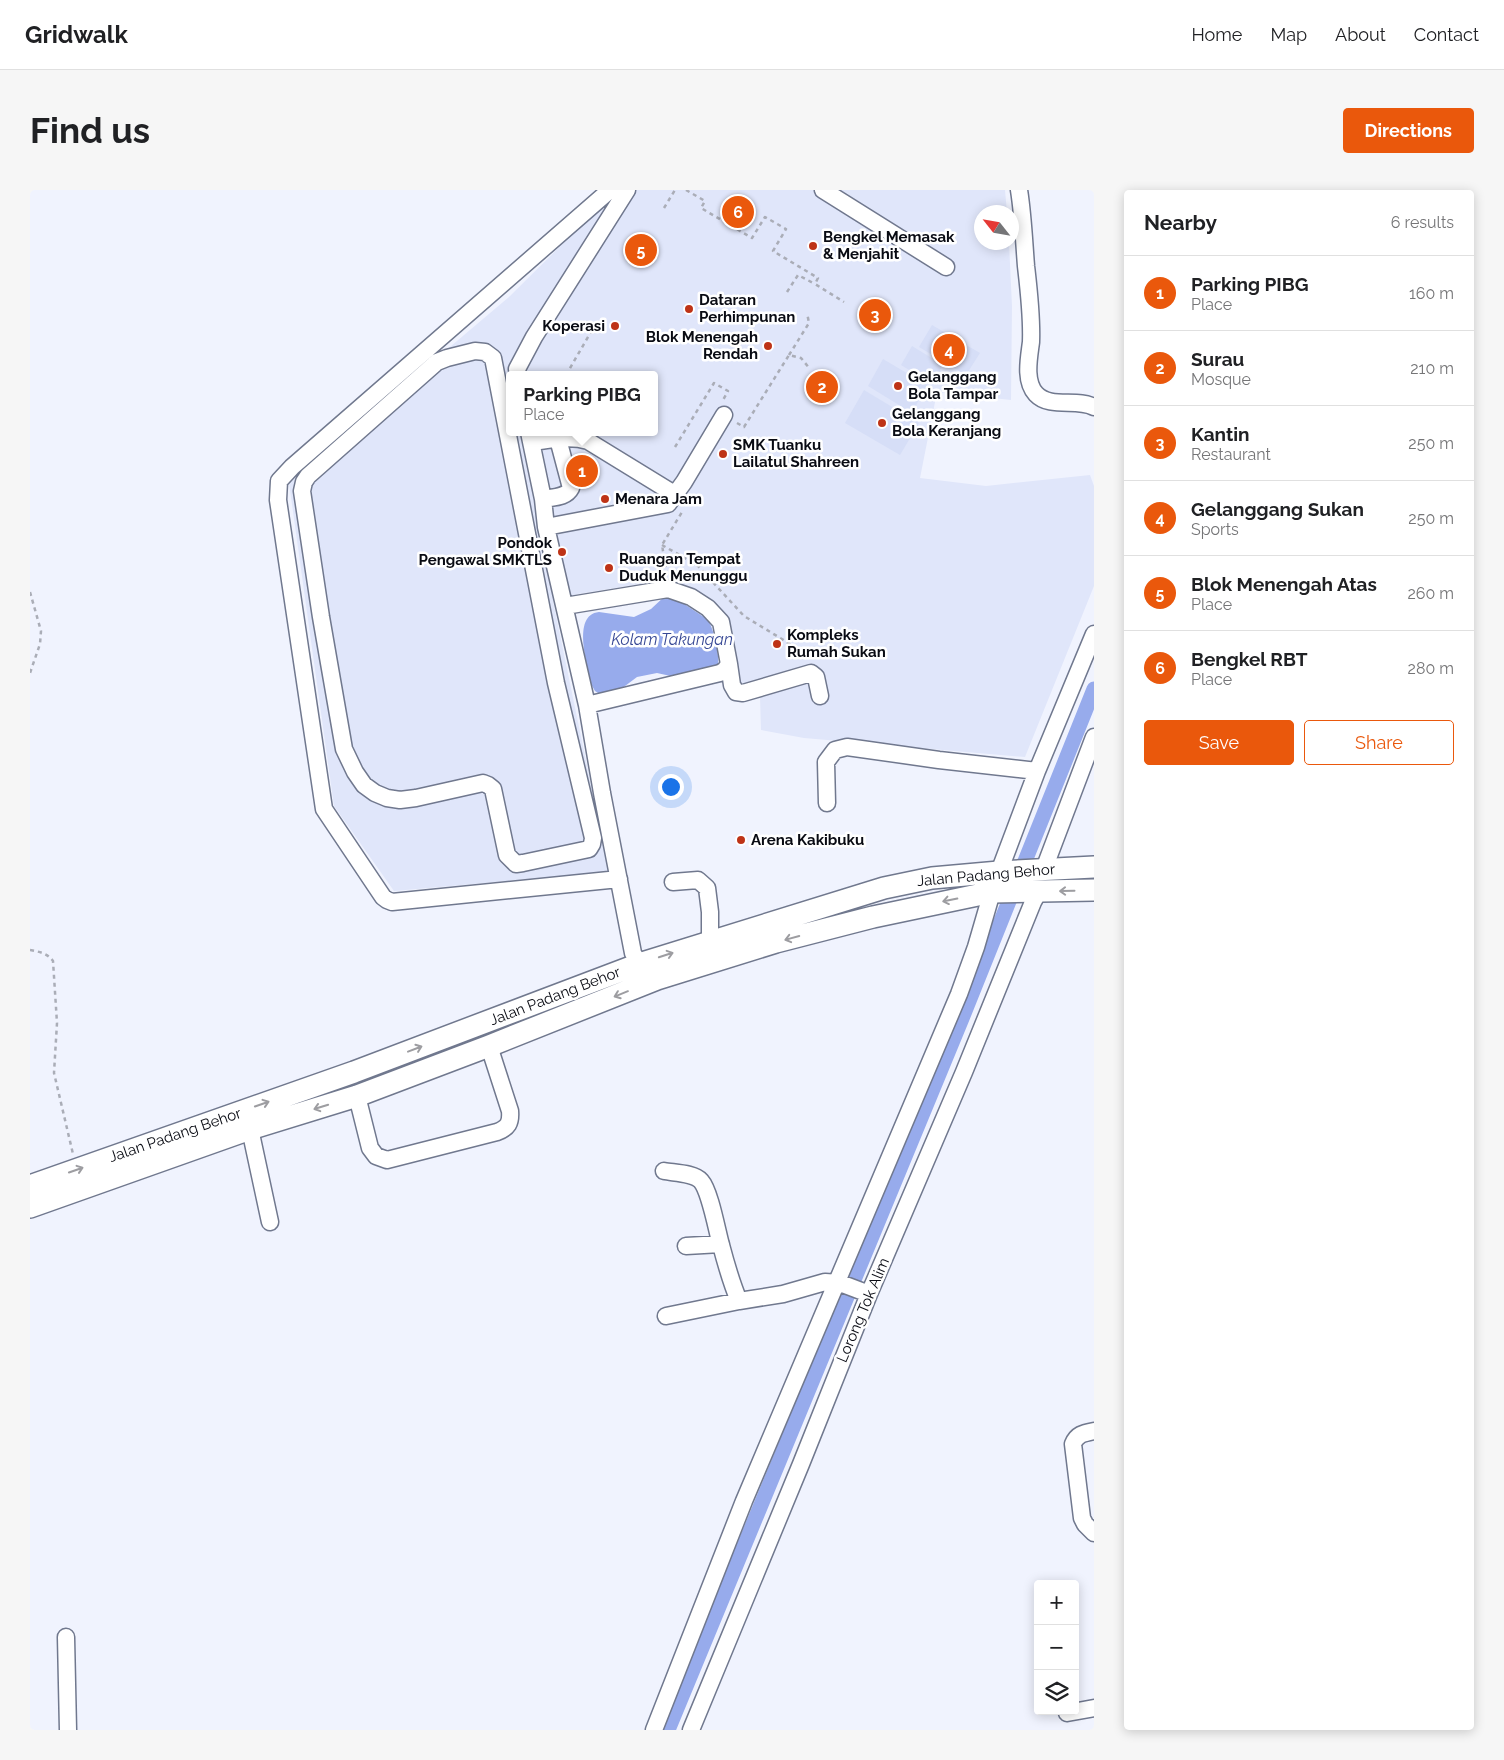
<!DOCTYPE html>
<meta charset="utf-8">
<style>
body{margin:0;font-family:Raleway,sans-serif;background:#f6f6f6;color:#202124}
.controls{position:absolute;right:15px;bottom:15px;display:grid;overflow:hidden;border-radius:5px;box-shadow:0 2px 12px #0003}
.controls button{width:45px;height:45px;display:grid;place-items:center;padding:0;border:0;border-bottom:1px solid #e0e0e0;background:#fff;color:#202124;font:25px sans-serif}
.compass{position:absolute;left:944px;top:15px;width:45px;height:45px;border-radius:50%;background:#fff;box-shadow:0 2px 12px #0003;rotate:301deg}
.you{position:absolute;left:640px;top:596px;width:18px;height:18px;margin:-12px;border:4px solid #fff;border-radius:50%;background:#1a73e8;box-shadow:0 0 0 8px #1a73e833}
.badge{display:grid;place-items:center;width:32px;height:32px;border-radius:50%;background:#ea580c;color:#fff;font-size:16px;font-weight:700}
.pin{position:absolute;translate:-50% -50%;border:2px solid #fff;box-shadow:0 1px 5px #0006}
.popup{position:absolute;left:476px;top:181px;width:152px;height:65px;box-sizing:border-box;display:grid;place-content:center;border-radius:5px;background:#fff;filter:drop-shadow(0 1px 4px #0005);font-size:16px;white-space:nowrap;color:#757577}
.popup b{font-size:19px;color:#202124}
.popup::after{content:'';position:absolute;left:50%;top:100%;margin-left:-10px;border:10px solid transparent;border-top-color:#fff}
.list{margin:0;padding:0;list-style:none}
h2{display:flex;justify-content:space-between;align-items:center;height:65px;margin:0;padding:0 20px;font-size:21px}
h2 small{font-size:16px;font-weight:400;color:#757577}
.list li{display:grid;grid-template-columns:32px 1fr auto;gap:15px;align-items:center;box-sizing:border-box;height:75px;padding:0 20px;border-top:1px solid #e0e0e0}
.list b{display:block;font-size:19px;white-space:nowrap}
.list p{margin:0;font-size:16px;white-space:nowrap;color:#757577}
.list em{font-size:16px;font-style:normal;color:#757577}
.actions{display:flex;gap:10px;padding:15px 20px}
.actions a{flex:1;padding:11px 0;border:1px solid #ea580c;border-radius:5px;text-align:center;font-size:18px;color:#ea580c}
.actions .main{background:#ea580c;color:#fff}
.icon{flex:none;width:28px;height:28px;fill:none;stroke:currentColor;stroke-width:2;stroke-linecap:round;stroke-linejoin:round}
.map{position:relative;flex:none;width:1064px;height:1540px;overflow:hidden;border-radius:5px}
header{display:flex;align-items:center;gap:30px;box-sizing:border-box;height:70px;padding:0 25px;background:#fff;border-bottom:1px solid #e0e0e0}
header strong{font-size:24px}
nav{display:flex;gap:28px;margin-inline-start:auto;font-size:18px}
.intro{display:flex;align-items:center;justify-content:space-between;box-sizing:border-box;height:120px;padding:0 30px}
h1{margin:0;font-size:35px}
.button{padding:12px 22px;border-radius:5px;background:#ea580c;color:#fff;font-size:18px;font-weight:700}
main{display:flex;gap:30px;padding:0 30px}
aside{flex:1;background:#fff;border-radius:5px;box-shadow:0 2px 12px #0003}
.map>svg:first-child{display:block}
.built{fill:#e0e6fa;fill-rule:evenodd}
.green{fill:#d6def7}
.water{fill:#97abec}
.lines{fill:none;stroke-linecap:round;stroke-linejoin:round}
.canal{stroke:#97abec;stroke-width:15}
.minor-casing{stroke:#70788e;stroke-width:19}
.major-casing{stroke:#70788e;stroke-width:24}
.path{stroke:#aaadb7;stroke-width:2.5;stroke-dasharray:4 4;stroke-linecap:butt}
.minor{stroke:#fff;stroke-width:16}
.major{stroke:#fff;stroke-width:21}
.oneway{stroke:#9d9da1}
.poi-dot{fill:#be3316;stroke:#fff;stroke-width:2}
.labels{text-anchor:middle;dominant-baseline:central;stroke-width:5;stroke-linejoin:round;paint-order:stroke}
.poi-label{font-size:15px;font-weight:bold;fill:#090b13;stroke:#fff;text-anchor:start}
.street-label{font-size:15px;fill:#090b13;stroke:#fff}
.water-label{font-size:16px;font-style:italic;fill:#374895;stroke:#fff}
</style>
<header>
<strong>Gridwalk</strong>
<nav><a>Home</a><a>Map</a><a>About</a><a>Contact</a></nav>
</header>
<div class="intro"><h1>Find us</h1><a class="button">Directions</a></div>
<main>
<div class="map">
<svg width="1064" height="1540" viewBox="0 0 1064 1540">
<rect width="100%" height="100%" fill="#f0f3fe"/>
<path class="built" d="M587,0h388l2,22h-25v30l27,1 3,63 -1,94 -74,-8 -17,86 66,8 104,-11 4,11v100l-69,171 -221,-19 -43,-8 -1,-33 -4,-12 -17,1 -15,-70 -4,-9 -11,-7 -17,-10 -28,-10 -86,14 -25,7 56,271 -215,19 -60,-85 -45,-323 220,-186zM480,185h144v57h-144z"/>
<path class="green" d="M902,135l48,28 -14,22 -47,-28z
M882,156l31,19 -11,19 -31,-19z
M853,169l44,26 -15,28 -44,-27z
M834,200l55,33 -19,32 -55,-32z"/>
<path class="water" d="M635,406l10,2 32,21c7,8 13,38 11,49l-43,9 -18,-4 -20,4 -16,12 -18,7 -8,-5 -4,-7c-3,-18 -20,-69 8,-72l35,5 17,-8z"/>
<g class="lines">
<path class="canal" d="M638,1540l293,-709 133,-332"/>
<defs>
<path id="minor" d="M580,0l-318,277 -13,14 -1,19 46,309 59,88 4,3 5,2 227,-23
M793,0l123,77
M989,0c4,25 5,51 7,76 3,26 6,50 5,76 -2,16 -7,39 5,52 14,15 41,4 58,13
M445,161l10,1 8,6 63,325 37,155 -1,6 -3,5 -66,14 -7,1 -9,-9 -14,-66 -5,-4 -5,-2 -67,15 -16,2 -13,-2 -12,-5 -11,-8 -9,-13 -11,-23 -23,-132 -19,-126 2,-9 4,-6 129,-114 10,-4z
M488,185l-1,-6 17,-32 93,-147
M499,242l14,67 3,28 41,178 15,88 31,160 6,11
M502,252c18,-2 38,-7 56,-1l88,54
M513,309c10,-2 23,-1 28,-11l-13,-49
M516,337l122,-23 16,-22 40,-67
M535,416l103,-17 23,8 17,11 13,14 8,42 -4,6 -5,3 -133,32
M699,474l3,21 4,7 7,1 68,-20 5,4 4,19
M797,613l-1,-41 9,-12 12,-3 92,13 98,11
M1014,679l50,-132
M969,682l38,-101 57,-137
M643,692l25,-2 9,8 3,24v29
M327,906l13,52 6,8 11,4 110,-28c11,-4 14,-9 13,-21l-21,-65
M220,939l20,93
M634,981c11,2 30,2 37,10 9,10 16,50 20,64 5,19 10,37 18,56l44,-7 42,-12 15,1 29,11
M656,1056l35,-2
M636,1126l73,-15
M1064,1241c-10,2 -17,3 -21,13l9,74 3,6 9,9
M36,1447l2,93
M1037,1523l27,-5
M624,1540l90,-229 215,-507 17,-47 16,-55
M661,1540l110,-266 68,-170 95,-222 69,-170 6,-11"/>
<path id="major" d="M0,996l324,-114 285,-108 245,-76 48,-10 67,-6 95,-5
M0,1017l220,-78 107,-33 132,-50 168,-67 119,-37 97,-25 119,-25 102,-2"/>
</defs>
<use href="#minor" class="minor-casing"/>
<use href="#major" class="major-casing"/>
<path class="path" d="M656,0l19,11 -4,7 51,30 13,-21 21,12 -13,22 45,27 -3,6 29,18
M634,18l11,-18
M757,102l11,-17 17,9
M759,165l20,-32 -2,-10
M536,185l29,-50
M707,233l7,4 45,-72 12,3 9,11
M645,257l39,-64 14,8 -5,9
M632,355l35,20 47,51 69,42
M637,385l-5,-30 20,-33
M0,402l11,39 -1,13 -10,29
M0,760c10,2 17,3 23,11l4,62 -3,50 19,81"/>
<use href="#minor" class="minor"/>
<use href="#major" class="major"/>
</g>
<defs><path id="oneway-shaft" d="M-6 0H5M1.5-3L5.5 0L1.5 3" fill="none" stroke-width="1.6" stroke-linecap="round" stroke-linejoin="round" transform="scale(1.25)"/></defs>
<g class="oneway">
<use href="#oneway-shaft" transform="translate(1037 701) rotate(179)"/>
<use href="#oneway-shaft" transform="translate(920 710) rotate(169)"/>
<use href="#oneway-shaft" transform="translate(762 748) rotate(165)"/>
<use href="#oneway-shaft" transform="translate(636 765) rotate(-18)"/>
<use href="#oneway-shaft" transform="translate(591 804) rotate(158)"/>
<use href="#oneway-shaft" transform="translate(385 859) rotate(-21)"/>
<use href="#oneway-shaft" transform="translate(232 914) rotate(-19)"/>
<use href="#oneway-shaft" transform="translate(291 917) rotate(163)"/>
<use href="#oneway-shaft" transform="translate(46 980) rotate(-19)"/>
</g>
<g class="poi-dot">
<circle cx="783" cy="56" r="5"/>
<circle cx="659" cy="119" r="5"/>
<circle cx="585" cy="136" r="5"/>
<circle cx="738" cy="156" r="5"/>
<circle cx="868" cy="196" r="5"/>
<circle cx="852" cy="233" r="5"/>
<circle cx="693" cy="264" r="5"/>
<circle cx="575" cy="309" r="5"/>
<circle cx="532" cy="362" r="5"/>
<circle cx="579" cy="378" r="5"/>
<circle cx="747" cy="454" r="5"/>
<circle cx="711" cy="650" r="5"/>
</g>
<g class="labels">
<g class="poi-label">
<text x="793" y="47">Bengkel Memasak<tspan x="793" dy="17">&amp; Menjahit</tspan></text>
<text x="669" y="110">Dataran<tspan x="669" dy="17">Perhimpunan</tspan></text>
<text x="575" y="136" text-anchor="end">Koperasi</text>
<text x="728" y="147" text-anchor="end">Blok Menengah<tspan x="728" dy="17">Rendah</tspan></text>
<text x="878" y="187">Gelanggang<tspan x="878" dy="17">Bola Tampar</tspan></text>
<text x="862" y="224">Gelanggang<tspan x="862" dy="17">Bola Keranjang</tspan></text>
<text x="703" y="255">SMK Tuanku<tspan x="703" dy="17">Lailatul Shahreen</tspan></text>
<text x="585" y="309">Menara Jam</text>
<text x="522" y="353" text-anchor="end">Pondok<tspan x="522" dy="17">Pengawal SMKTLS</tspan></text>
<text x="589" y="369">Ruangan Tempat<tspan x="589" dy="17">Duduk Menunggu</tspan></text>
<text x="757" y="445">Kompleks<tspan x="757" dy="17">Rumah Sukan</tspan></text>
<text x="721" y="650">Arena Kakibuku</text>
</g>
<g class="street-label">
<text transform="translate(956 685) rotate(-5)">Jalan Padang Behor</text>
<text transform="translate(525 806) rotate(-21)">Jalan Padang Behor</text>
<text transform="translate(145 945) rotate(-19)">Jalan Padang Behor</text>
<text transform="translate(833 1120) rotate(-67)">Lorong Tok Alim</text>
</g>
<g class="water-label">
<text x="642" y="449">Kolam Takungan</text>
</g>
</g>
</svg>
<div class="controls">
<button>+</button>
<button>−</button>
<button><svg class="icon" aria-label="layers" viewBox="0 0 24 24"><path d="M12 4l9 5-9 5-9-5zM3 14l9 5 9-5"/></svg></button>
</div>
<svg class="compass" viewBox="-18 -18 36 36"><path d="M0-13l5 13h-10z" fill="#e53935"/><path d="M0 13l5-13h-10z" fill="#757577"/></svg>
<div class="you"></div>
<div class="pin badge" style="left:552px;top:281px">1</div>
<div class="popup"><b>Parking PIBG</b>Place</div>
<div class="pin badge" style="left:792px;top:197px">2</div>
<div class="pin badge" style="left:845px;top:125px">3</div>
<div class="pin badge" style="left:919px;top:160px">4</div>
<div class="pin badge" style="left:611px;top:60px">5</div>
<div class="pin badge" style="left:708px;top:22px">6</div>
</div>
<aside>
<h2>Nearby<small>6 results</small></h2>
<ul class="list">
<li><span class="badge">1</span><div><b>Parking PIBG</b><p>Place</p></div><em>160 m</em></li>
<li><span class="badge">2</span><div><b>Surau</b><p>Mosque</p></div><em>210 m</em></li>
<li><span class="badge">3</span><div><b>Kantin</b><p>Restaurant</p></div><em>250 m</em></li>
<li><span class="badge">4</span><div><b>Gelanggang Sukan</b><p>Sports</p></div><em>250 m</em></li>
<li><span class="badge">5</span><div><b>Blok Menengah Atas</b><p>Place</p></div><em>260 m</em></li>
<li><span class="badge">6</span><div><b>Bengkel RBT</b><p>Place</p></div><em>280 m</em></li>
</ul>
<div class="actions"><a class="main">Save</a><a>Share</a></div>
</aside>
</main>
